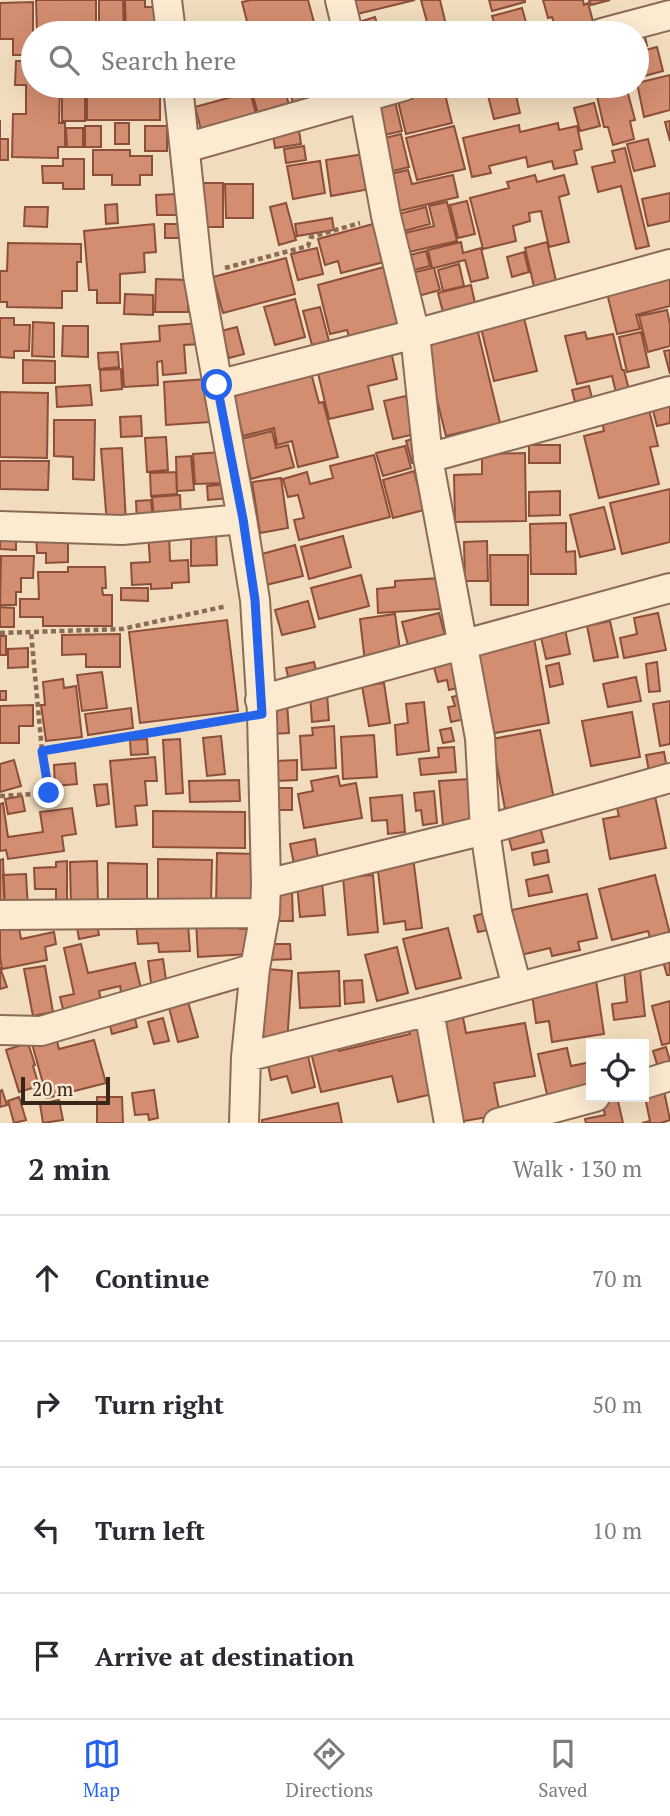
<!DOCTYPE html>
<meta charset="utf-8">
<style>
body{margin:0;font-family:"PT Serif",serif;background:#f7f7f7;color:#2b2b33}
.controls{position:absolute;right:21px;bottom:21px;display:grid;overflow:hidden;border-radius:0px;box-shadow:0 7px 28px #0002}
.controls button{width:63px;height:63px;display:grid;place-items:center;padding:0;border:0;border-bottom:2px solid #e1e1e2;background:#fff;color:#2b2b33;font:35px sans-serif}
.scale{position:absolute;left:21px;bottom:18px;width:89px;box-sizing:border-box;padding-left:7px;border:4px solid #39261b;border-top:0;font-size:19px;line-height:24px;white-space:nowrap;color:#39261b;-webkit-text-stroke:5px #f8e7ce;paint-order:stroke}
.stop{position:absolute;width:21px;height:21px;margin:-16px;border:5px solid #2563eb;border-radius:50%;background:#fff}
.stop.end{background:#2563eb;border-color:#fff;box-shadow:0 2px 7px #0008}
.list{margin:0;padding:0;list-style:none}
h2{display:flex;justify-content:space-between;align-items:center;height:91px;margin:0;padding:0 28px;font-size:30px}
h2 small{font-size:23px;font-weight:400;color:#7c7c81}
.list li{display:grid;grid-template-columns:46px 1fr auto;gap:21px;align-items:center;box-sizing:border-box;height:126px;padding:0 28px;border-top:2px solid #e1e1e2}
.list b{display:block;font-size:26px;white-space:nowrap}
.list em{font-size:23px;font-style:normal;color:#7c7c81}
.icon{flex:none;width:38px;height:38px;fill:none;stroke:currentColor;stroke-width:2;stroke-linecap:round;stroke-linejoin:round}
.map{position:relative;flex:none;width:670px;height:1123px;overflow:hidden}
.search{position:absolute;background:#fff;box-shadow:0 7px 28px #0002;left:21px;right:21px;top:21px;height:77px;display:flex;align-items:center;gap:18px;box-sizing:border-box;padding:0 24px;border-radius:38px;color:#7c7c81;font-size:26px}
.sheet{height:595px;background:#fff}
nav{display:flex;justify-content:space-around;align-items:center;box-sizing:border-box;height:98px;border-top:2px solid #e1e1e2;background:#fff;font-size:19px;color:#7c7c81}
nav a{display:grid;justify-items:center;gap:4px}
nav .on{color:#2563eb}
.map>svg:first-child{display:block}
.building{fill:#d38d70;stroke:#8c4f39;stroke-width:2}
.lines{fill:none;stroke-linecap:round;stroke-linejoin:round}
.street-casing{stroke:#8b6b55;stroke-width:32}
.path{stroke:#8b6b55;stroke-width:4.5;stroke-dasharray:5 3.5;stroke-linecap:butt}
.street{stroke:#fcead1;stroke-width:28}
.route{stroke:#2563eb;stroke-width:9}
</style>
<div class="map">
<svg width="670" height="1123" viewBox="0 0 670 1123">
<rect width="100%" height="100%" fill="#f1dcbd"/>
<path class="building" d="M36,0h60v33h-59z
M99,0h24l1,33h-25z
M125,0h20v7h10l1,26h-30z
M251,0h57l7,26 -29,7h-36l-8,-31z
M353,0h62l-58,14z
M421,0h19l8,33h-18z
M489,0h36v2l-33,9z
M543,0h40l1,5 4,-2 6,22 -31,8h-6l-5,-16 -4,1z
M589,0h21l-19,5z
M33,2v53h-20v-16h-13v-36z
M522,8l7,25h-32l-5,-17z
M375,17l5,16h-21l-3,-10z
M644,31l3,15 -10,2v-15z
M657,47l6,24 -26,7v-26z
M16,61h17v25h27l-1,37h6v24h-7v11l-46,-1 1,-43h13v-29h-11z
M670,75v35l-26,7 -7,-34z
M63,86h19v5l-19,1z
M87,86h73v34h-73z
M250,86h34l6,23 -31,8z
M288,86h28l3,13 -25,7z
M427,86h16l9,37 -46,11 -10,-41z
M495,86h19l6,27 -26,6 -8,-31z
M583,86h43l9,34 -5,1 4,18 -21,6 -5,-18h-4l-8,-35 -11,3z
M250,92l8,29 -55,16 -8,-30z
M62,94h23v27h-23z
M394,97l8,34 -22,5 -8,-34z
M594,103l6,23 -20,5 -6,-23z
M0,120v19h8v21h-8z
M670,121v20l-5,-19z
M115,123h14v21h-14z
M298,123l3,21 -26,4 -3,-20z
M558,123l1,7 18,-4 5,23 -8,2 3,13 -23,5 -2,-8 -24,6 -2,-10 -37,9 2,7 -19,4 -9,-39 56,-13 1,7z
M85,126h16v21h-16z
M145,126h22v25h-22z
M454,126l11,43 -48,11 -11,-42z
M66,128h17v19h-16z
M401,134l8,33 -20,5 -8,-33z
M648,139l7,27 -21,5 -7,-27z
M304,146l2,14 -20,3 -2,-14z
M625,148l24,98 -13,3 -15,-63 -23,6 -6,-25 23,-5 -3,-11z
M93,150h37v6h22v19h-12v10h-28v-10h-19z
M364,154l6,35 -39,7 -5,-36z
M63,159h21v30h-21v-6h-20l-1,-17h21z
M320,161l5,32 -32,6 -6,-33z
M408,170l4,14 41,-9 5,22 -59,14 -9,-37z
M535,175l2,7 27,-7 5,19 -10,3 10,45 -20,5 -8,-36 -12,2 1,8 -17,5 3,15 -33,8 -13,-51 39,-10 -2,-6z
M201,183h22v44h-22z
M225,184h28v34h-27z
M670,193v28l-22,5 -6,-27z
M176,194l1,21h-20l-1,-20z
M467,201l8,33 -17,4 -8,-33z
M447,202l10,39 -48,11 -4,-19 29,-7 -5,-20z
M286,203l10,37 -17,5 -9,-38z
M117,204l1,19 -12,1 -1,-19z
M25,207h23l-1,20 -23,-1z
M426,207l4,17 -26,7 -5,-17z
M332,218l2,12 -37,6 -2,-12z
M154,224l2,28 -12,1 1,19 -25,2v29h-23v-13h-8l-5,-59z
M165,224h17v14h-17z
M373,224l11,38 -43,11 -3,-12 -13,4 -7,-26z
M461,242l2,11 18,-5 7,30 -17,4 -6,-22 -31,8 6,22 -22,6 -6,-23 20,-5 -4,-18z
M547,242l10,43 -22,6 -10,-43z
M8,243l73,1v18h-4v29h-15v17l-55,-1v-5h-7v-31h7z
M317,248l6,26 -25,6 -7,-26z
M426,251l4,15 -16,4 -4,-15z
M524,252l5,20 -17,5 -5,-20z
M286,258l9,36 -72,19 -10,-36z
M459,264l5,22 -21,5 -5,-21z
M384,267l16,61 -50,12 -3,-10 -17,4 -12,-49z
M670,269v37l-34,9 4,14 -23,5 -12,-49z
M156,279l33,1 -1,32h-33z
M471,285l6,27 -32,8 -7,-27z
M125,294l28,1v20l-29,-1z
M295,299l10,38 -30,8 -11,-38z
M320,307l9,34 -17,4 -9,-34z
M522,310l15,61 -43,10 -15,-61z
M667,310l3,14v22l-22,6 -9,-36z
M0,318h14v7h16l-1,26h-15v7l-14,-1z
M33,322l21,1v34l-22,-1z
M199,323l1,21 -16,1 2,28 -23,2 -1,-14 -5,1 1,23 -34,2 -3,-43 39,-3 -1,-15z
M476,324l24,99 -54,13 -25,-100z
M63,326h25v31l-26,-1z
M237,327l7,27 -15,4 -8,-27z
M585,332l2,7 26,-5 9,36h2l6,24 -13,3 -5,-21 -35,8 -12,-48z
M641,332l8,35 -22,5 -8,-35z
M670,350v24l-6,-23z
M391,351l6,28 -29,7 5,23 -44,10 -12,-50z
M118,352l1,15 -20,2 -1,-16z
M23,360l32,1v22h-32z
M121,369l1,20 -21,2 -1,-21z
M310,369l9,34 4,-1 15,55 -40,10 -6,-26 -15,4 -3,-17 -31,8 -12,-47z
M207,379l3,43 -44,3 -2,-43z
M90,385l2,20 -35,2 -1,-20z
M589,386l5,20 -17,4 -5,-20z
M0,392l48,1 -1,65 -47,-1z
M406,396l9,38 -22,5 -9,-38z
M651,403l19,2v18l-13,3z
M648,406l10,40 -8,1 9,37 -60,14 -15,-62 20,-5 -3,-14z
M141,416l1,20 -21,1 -1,-20z
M54,420h41l-1,60 -21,-1v-22l-19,-1z
M272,431l4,17 12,-3 6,22 -43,12 -10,-40z
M166,437l2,33 -21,2 -2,-34z
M418,437l7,23 -13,3 -6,-22z
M529,445h31v18h-31z
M405,446l6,22 -28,8 -7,-23z
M122,448l4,75 -19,1 -6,-75z
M222,452l2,31 -29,1 -2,-30z
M525,453l1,68 -71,1 -1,-47 28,-1v-20z
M374,455l16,62 -91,23 -5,-20 10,-2 -6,-23 -10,2 -5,-18 24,-7 3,12 23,-6 -3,-12z
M191,456l3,34 -17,1 -1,-34z
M0,461h49l-1,29 -48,-1z
M414,471l10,39 -31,8 -10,-38z
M176,472l1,22 -26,2 -1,-23z
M281,478l7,50 -28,5 -8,-51z
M229,484l1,14 -22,2 -1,-14z
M670,489v53l-48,12 -12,-51z
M560,491v24l-31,1v-24z
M180,495l1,23 -27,2 -2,-23z
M151,500l2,22 -16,1 -1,-22z
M604,507l11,42 -35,8 -10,-42z
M566,523v29l9,-1 1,23h-45l-1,-50z
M0,531h16v19l-16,-1z
M36,531l32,1v30l-22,1v-10h-9z
M169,532l1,29 18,-1 1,22 -17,1v5l-21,1v-5l-19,1 -1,-22 19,-1 -2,-29z
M191,534h25l1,31 -26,1z
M343,536l8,31 -42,12 -8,-32z
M487,541l1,40h-23l-1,-39z
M295,545l8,31 -37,9 -8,-30z
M490,555h38v50h-37z
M1,556h33l-1,22h-12v14h-5v13h-16z
M68,567h37l1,21h-4l1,7h9v31h-69v-9h-23v-18h19l-1,-27h30z
M361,575l8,31 -50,13 -8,-31z
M439,578l1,31 -62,4 -1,-24 18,-2v-6z
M121,588h27v13l-27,-1z
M308,601l7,26 -33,8 -7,-25z
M0,607l14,1v19h-14z
M439,613l8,30 -37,10 -8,-31z
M658,613l8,37 -42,8 -4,-20 17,-4 -3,-16z
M395,614l6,43 -36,5 -5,-43z
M227,620l11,91 -98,12 -11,-91z
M610,621l8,36 -24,4 -7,-35z
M565,629l5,25 -24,5 -6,-26z
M120,634v33h-34v-13l-24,1v-20z
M0,636h6v19h-6z
M534,638l15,85 -59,11 -16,-85z
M28,648v19l-20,1v-19z
M456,659l6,28 -13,3 -2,-10 -9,2 -5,-18z
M314,662l4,17 -28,5 -4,-16z
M657,662l3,29 -11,1 -3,-28z
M559,663l4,21 -13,3 -4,-21z
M102,672l5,36 -25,3 -5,-36z
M636,677l5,24 -33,6 -5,-23z
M63,679l1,9 12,-2 6,51 -36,4 -5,-36h4l-2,-23z
M384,683l6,40 -21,3 -7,-40z
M0,691h6v9h-6z
M327,693l2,27 -17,2 -2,-28z
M464,694l5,24 -18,4 -3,-15 7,-1 -3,-9z
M287,701l2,32 -18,1 -2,-32z
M670,701v43l-10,2 -7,-42z
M424,702l5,49 -32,4 -2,-30 13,-2 -2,-19z
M33,705v21h-14v17h-19v-37z
M131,708l2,20 -45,7 -3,-21z
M632,712l8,45 -49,9 -9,-45z
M334,726l2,42 -34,2 -2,-34 13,-1 -1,-7z
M451,728l3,13 -11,2 -3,-13z
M540,730l14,69 -49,10 -13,-70z
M374,735l3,42 -34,2 -2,-42z
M221,736l4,38 -18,2 -4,-38z
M147,739l1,15 -17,1 -1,-15z
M180,739l3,54 -17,1 -3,-54z
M454,747l2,25 -35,3 -2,-16 20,-2 -1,-9z
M664,752l4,22 -18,3 -4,-22z
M155,757l2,24h-12l2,24 -12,1 2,19 -21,2 -6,-66z
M14,760l7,26 -21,6v-28z
M297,760v20l-20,1 -1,-20z
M75,763l2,21 -22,2 -1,-21z
M338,776l2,10 16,-3 6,35 -58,10 -6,-34 15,-3 -2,-10z
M469,779l3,44 -29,3 -4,-45z
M239,780l1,21 -50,1 -1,-21z
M107,784l2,20 -12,2 -3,-21z
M274,788h18v22h-18z
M434,791l3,32 -14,2 -2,-15 -5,1 -2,-18z
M402,795l3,37 -17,2 -1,-14 -15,1 -2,-23z
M22,796l3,15 -17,3 -3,-15z
M655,796l11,52 -56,11 -7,-40 16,-3 -3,-12z
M3,803l5,34 35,-5 -3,-20 32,-4 4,26 -14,2 2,15 -56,8 -2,-9 -6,1v-47z
M153,811l92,1v36l-92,-1z
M539,823l5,19 -32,8 -5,-19z
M315,839l3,20 -24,5 -4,-20z
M547,850l2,12 -15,3 -2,-12z
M217,853l38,1v52h-39z
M413,857l9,71 -16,2 -1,-9 -21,3 -7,-62z
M3,859l2,51 -5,1v-51z
M158,859l54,1 -1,41 -53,-1z
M67,861v47h-11v-19h-21l-1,-21 22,-1v-5z
M97,861l1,44 -27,1 -1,-44z
M108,863l39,1v38h-39z
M26,874l2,35 -23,1 -2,-35z
M373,875l5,57 -30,3 -5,-58z
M548,875l4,17 -23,4 -3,-16z
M655,875l15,59 -19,7 -3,-10 -36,9 -13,-51z
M322,882l3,33 -25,2 -3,-33z
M292,890l1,31h-19v-30z
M587,894l10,44 -19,4 2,8 -28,6 -2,-8 -29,7 -9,-45z
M488,912l5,17 -15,3 -4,-16z
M17,917l4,22 33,-7 2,12 -11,3 2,13 -45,9 -2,-11v-38z
M96,918l3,17 -20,4 -3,-17z
M239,919l1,10h8l2,25 -52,3 -2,-36z
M136,923l52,1 2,27 -31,1 -1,-9 -20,1z
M448,928l13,50 -45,11 -13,-50z
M81,944l7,29 47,-10 7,30 -20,4 -2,-11 -21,5 3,14 -38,8 -4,-16 14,-3 -10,-46z
M270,944h20l1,15 -21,1z
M397,947l11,46 -31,8 -12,-46z
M670,953v22h-3l-6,-20z
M163,959l4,28 -15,2 -4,-28z
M45,966l8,46 -20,4 -9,-47z
M0,967l7,20 -7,2z
M267,969l25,2 -5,71 -24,-2z
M640,969l5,47 -31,4 -2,-16 15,-2 -3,-31z
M339,971l1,35 -40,2 -2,-35z
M362,980l2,22 -19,2 -1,-23z
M596,980l8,54 -52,8 -3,-21 -13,2 -4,-29z
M187,998l11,39 -20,5 -10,-38z
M670,1001v42l-8,2 -10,-39z
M133,1010l4,17 -25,7 -4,-17z
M462,1012l4,21 59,-10 10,53 -41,7 6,32 -42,7 -19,-105z
M163,1018l6,23 -15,3 -6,-22z
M423,1020l18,72 -43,10 -6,-26 -71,16 -11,-43 26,-7 3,9 71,-17 -3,-11z
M55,1034l4,15 35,-9 12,43 -59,15 -16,-58z
M28,1043l7,22 -2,1 6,20 -20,6 -13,-42z
M666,1047l4,14v7l-11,3 -6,-20z
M567,1048l4,18 20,-4v28l-43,9 -10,-45z
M308,1056l7,31 -23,6 -5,-17 -16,4 -3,-15z
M663,1086l7,34 -9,3h-19l8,-2 -6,-28z
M2,1090l5,15 -7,2v-16z
M154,1090l4,28 -9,2 -1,-6 -13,1 -3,-22z
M19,1097l7,23 -12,3 -6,-22z
M97,1097h25l1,26h-26z
M617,1097l6,26h-37l-1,-4 20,-4 -3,-14z
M59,1100l4,20 -20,3 -3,-19z
M338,1103l4,20h-80v-3z"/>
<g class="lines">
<defs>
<path id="street" d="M167,0l4,33
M340,0l8,33
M602,33l68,-18
M178,86l20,189 44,244 13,81 7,114 4,170 -1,29 -10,55 -9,89 -2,66
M362,86l24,130 29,118 13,124 52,280 5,92 12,82 20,75
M185,148l219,-62
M217,385l198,-51 255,-70
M428,458l242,-67
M0,526l122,4 120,-11
M260,700l410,-112
M266,884l219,-54 185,-52
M0,915l265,-2
M429,1011l20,112
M0,1030l41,1 214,-63
M246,1057l183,-46 241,-64
M644,1084l26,-8
M498,1123l97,-26"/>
</defs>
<use href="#street" class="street-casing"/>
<path class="path" d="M225,268l83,-22 3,-9 49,-14
M0,633l122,-4 105,-23
M42,751l193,-32
M0,796l49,-3 -7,-42 -11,-119"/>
<use href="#street" class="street"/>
</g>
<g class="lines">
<path class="route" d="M49,793l-7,-42 220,-37 -7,-114 -12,-81 -26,-134"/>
</g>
</svg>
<div class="controls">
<button><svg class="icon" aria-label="locate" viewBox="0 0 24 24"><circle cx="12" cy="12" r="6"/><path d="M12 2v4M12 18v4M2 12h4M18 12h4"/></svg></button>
</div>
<div class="scale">20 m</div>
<div class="stop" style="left:217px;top:385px"></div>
<div class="stop end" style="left:49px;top:793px"></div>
<div class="search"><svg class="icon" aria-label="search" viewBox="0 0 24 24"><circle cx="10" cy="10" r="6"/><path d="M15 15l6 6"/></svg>Search here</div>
</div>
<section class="sheet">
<h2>2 min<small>Walk · 130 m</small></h2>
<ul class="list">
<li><svg class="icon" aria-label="ahead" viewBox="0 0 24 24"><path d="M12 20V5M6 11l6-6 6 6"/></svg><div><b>Continue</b></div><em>70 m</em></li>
<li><svg class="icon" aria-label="right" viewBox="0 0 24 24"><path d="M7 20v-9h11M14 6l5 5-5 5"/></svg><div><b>Turn right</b></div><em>50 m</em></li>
<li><svg class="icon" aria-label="left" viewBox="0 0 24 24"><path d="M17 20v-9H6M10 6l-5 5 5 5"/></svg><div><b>Turn left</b></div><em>10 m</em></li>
<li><svg class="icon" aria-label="arrive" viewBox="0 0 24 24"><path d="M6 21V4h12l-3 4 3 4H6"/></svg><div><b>Arrive at destination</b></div></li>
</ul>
</section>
<nav>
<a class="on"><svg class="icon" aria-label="map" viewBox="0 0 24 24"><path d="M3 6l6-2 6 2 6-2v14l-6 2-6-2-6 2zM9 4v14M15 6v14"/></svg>Map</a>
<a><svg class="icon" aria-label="directions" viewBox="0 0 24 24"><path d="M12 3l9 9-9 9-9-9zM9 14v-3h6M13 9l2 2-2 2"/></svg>Directions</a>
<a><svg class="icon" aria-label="saved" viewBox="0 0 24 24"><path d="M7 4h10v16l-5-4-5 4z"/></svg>Saved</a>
</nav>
